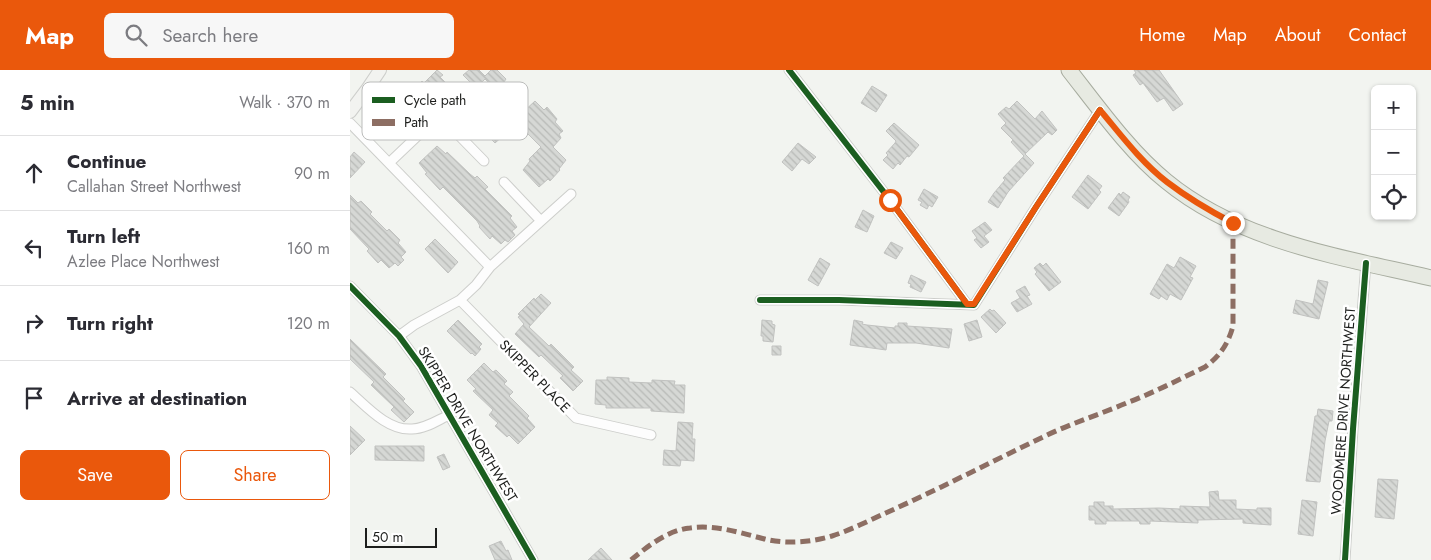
<!DOCTYPE html>
<meta charset="utf-8">
<style>
body{margin:0;font-family:Jost,sans-serif;background:#f7f7f7;color:#2b2b33}
.controls{position:absolute;right:15px;top:15px;display:grid;overflow:hidden;border-radius:8px;box-shadow:0 1px 4px #0004}
.controls button{width:45px;height:45px;display:grid;place-items:center;padding:0;border:0;border-bottom:1px solid #e1e1e2;background:#fff;color:#2b2b33;font:25px sans-serif}
.scale{position:absolute;left:15px;bottom:12px;width:72px;box-sizing:border-box;padding-left:5px;border:2px solid #1d1e1c;border-top:0;font-size:14px;line-height:18px;white-space:nowrap;color:#1d1e1c;-webkit-text-stroke:4px #fff;paint-order:stroke}
.stop{position:absolute;width:15px;height:15px;margin:-11px;border:4px solid #ea580c;border-radius:50%;background:#fff}
.stop.end{background:#ea580c;border-color:#fff;box-shadow:0 1px 5px #0008}
.list{margin:0;padding:0;list-style:none}
h2{display:flex;justify-content:space-between;align-items:center;height:65px;margin:0;padding:0 20px;font-size:21px}
h2 small{font-size:16px;font-weight:400;color:#7c7c81}
.list li{display:grid;grid-template-columns:32px 1fr auto;gap:15px;align-items:center;box-sizing:border-box;height:75px;padding:0 20px;border-top:1px solid #e1e1e2}
.list b{display:block;font-size:19px;white-space:nowrap}
.list p{margin:0;font-size:16px;white-space:nowrap;color:#7c7c81}
.list em{font-size:16px;font-style:normal;color:#7c7c81}
.actions{display:flex;gap:10px;padding:15px 20px}
.actions a{flex:1;padding:11px 0;border:1px solid #ea580c;border-radius:8px;text-align:center;font-size:18px;color:#ea580c}
.actions .main{background:#ea580c;color:#fff}
.icon{flex:none;width:28px;height:28px;fill:none;stroke:currentColor;stroke-width:2;stroke-linecap:round;stroke-linejoin:round}
.map{position:relative;flex:none;width:1081px;height:490px;overflow:hidden}
header{display:flex;align-items:center;gap:30px;box-sizing:border-box;height:70px;padding:0 25px;background:#ea580c;color:#fff}
header strong{font-size:24px}
nav{display:flex;gap:28px;margin-inline-start:auto;font-size:18px}
.search{width:350px;height:45px;background:#f7f7f7;display:flex;align-items:center;gap:12px;box-sizing:border-box;padding:0 18px;border-radius:8px;color:#7c7c81;font-size:19px}
main{display:flex}
aside{flex:1;background:#fff}
.map>svg:first-child{display:block}
.building{fill:url(#building-back-hatch);stroke:#c1c2c0}
.lines{fill:none;stroke-linecap:round;stroke-linejoin:round}
.street-casing{stroke:#cdcecb;stroke-width:11}
.secondary-casing{stroke:#cdcecb;stroke-width:14}
.primary-casing{stroke:#a7ac9f;stroke-width:17}
.street{stroke:#fdfdfd;stroke-width:9}
.secondary{stroke:#f2f3f0;stroke-width:12}
.primary{stroke:#e7eae2;stroke-width:15}
.quiet{stroke:#8d6e63;stroke-width:5;stroke-dasharray:10 5;stroke-linecap:butt}
.cycleway-casing{stroke:#fff;stroke-width:9}
.cycleway{stroke:#1b5e20;stroke-width:6}
.route{stroke:#ea580c;stroke-width:6}
.labels{text-anchor:middle;dominant-baseline:central;stroke-width:5;stroke-linejoin:round;paint-order:stroke}
.street-label{font-size:14px;fill:#1d1e1c;stroke:#fff}
.key{fill:#fff;stroke:#bbbcbb;stroke-width:1}
.key-label{font-size:14px;fill:#1d1e1c}
</style>
<header>
<strong>Map</strong>
<div class="search"><svg class="icon" aria-label="search" viewBox="0 0 24 24"><circle cx="10" cy="10" r="6"/><path d="M15 15l6 6"/></svg>Search here</div>
<nav><a>Home</a><a>Map</a><a>About</a><a>Contact</a></nav>
</header>
<main>
<aside>
<h2>5 min<small>Walk · 370 m</small></h2>
<ul class="list">
<li><svg class="icon" aria-label="ahead" viewBox="0 0 24 24"><path d="M12 20V5M6 11l6-6 6 6"/></svg><div><b>Continue</b><p>Callahan Street Northwest</p></div><em>90 m</em></li>
<li><svg class="icon" aria-label="left" viewBox="0 0 24 24"><path d="M17 20v-9H6M10 6l-5 5 5 5"/></svg><div><b>Turn left</b><p>Azlee Place Northwest</p></div><em>160 m</em></li>
<li><svg class="icon" aria-label="right" viewBox="0 0 24 24"><path d="M7 20v-9h11M14 6l5 5-5 5"/></svg><div><b>Turn right</b></div><em>120 m</em></li>
<li><svg class="icon" aria-label="arrive" viewBox="0 0 24 24"><path d="M6 21V4h12l-3 4 3 4H6"/></svg><div><b>Arrive at destination</b></div></li>
</ul>
<div class="actions"><a class="main">Save</a><a>Share</a></div>
</aside>
<div class="map">
<svg width="1081" height="490" viewBox="0 0 1081 490">
<defs>
<pattern id="building-back-hatch" width="6" height="6" patternUnits="userSpaceOnUse" patternTransform="scale(1.25)"><rect width="6" height="6" fill="#d6d8d5"/><path d="M-1 5l2 2M0 0l6 6M5-1l2 2" fill="none" stroke="#b7b9b6"/></pattern>
</defs>
<rect width="100%" height="100%" fill="#f2f4f0"/>
<path class="building" d="M87,0l6,5 -3,2 6,6 -12,12 -3,-3 -33,33 2,3 -12,12 -10,-10 11,-12 -2,-2 35,-35 2,2z
M119,0h10l6,6 6,-6h6l9,9 -2,3 2,2 -8,8 -13,-13 -9,9 -13,-13z
M784,0h25l24,34 -10,7 -9,-13 -7,4 -14,-19 -3,2 -7,-10 3,-2z
M522,16l15,9 -11,17 -15,-9z
M152,25l20,18 13,-12 9,9 3,-3 10,12 -2,3 8,9 -4,3 2,4 -8,9 13,13 -7,9 1,1 -10,11 -2,-2 -9,8 -16,-17 7,-9 -1,-2 12,-12 -22,-22 -13,11 -2,-1 -9,8 -17,-17 8,-10 -2,-1z
M667,31l18,18 7,-8 15,19 -5,5 -4,-3 -23,22 9,9 -26,29 -10,16 -10,-6 6,-9 11,-13 -2,-2 21,-22 -13,-14 2,-2 -12,-12 5,-5 -8,-9 8,-7 3,2z
M544,53l25,22 -10,12 -2,-1 -7,9 -2,-2 -5,6 -10,-9 5,-5 -2,-2 9,-10 1,-2 -10,-10z
M448,73l18,14 -7,7 -7,-5 -10,12 -10,-9z
M87,76l9,8 1,-2 23,22 5,4 2,-2 11,11 -3,2 27,27 -2,2 7,9 -5,4 3,4 -7,7 -3,-2 -4,4 -9,-8 -2,3 -11,-12 1,-1 -3,-5 -34,-34 -3,3 -15,-16 2,-1 -8,-10z
M4,82l11,10 -15,16v-21z
M738,105l14,11 -3,4 2,2 -13,17 -16,-12z
M574,119l14,8 -6,10 -3,-2 -2,4 -7,-4 2,-3 -4,-2z
M773,122l7,5 -2,3 1,2 -10,14 -11,-8 11,-15 2,2z
M0,125l8,8 3,-2 11,11 -2,2 17,17 2,-2 11,11 -2,3 8,9 -5,5 3,3 -6,6 -3,-3 -6,5 -8,-8 -3,3 -11,-12 2,-2 -19,-20z
M513,140l11,6 -7,16 -12,-5z
M635,152l7,8 -8,6 5,6 -8,6 -7,-8 3,-2 -5,-7z
M85,169l23,23 -10,11 -23,-24z
M541,172l12,6 -7,11 -12,-6z
M830,187l16,9 -6,11 3,1 -12,22 -11,-6 -3,6 -6,-4 -2,3 -9,-5 17,-30 7,4z
M470,188l10,6 -12,22 -10,-6z
M690,193l3,3 3,-3 15,19 -12,9 -14,-17 2,-2 -3,-4z
M561,205l15,7 -5,10 -11,-5 1,-3 -3,-1z
M968,210l10,2 -9,37 -26,-6 3,-13 17,4z
M675,216l5,9 -3,1 5,8 -15,8 -6,-9 9,-5 -4,-7z
M191,224l10,9 -22,24 20,19 2,-2 23,23 -3,3 12,11 -10,10 -13,-13 3,-2 -22,-21 -2,2 -24,-23 9,-10 -6,-7 2,-1 -2,-2 16,-16 1,2z
M640,239l2,2 2,-1 12,13 -10,10 -15,-16z
M108,250l24,24 -3,3 2,2 -6,7 -3,-3 -1,1 -24,-23z
M412,250l10,1v3l3,1 -2,17 -10,-1v-5h-2z
M504,250l9,2 -1,2 5,1 28,3v-2h3v-3h9v3l45,3 -3,19 -33,-5h-29l-1,7 -36,-5z
M627,250l5,17 -13,4 -5,-17z
M0,269l36,35 -3,3 22,22 -2,2 11,11 -10,10 -13,-12 3,-3 -23,-22 3,-3 -24,-23z
M422,276h9v9h-9z
M134,293l9,9 3,-2 11,11 -3,3 9,8 -4,4 20,20 -2,2 8,9 -17,17 -9,-9 -2,2 -12,-11 3,-3 -9,-8 4,-5 -20,-19 3,-2 -9,-9z
M257,307l22,1v4l23,1v-3l23,1 -1,4h11l-1,28 -33,-2v-3h-45v-3l-11,-1 1,-24h11z
M968,339l15,2 -1,10h-3l-4,20 -5,41 -14,-1 9,-65h2z
M328,352l15,1 -1,16h3l-1,22 -13,-1 -1,6 -17,-1 1,-15 12,1z
M0,356l15,14 -15,15z
M25,376h49v15l-49,-1z
M94,384l6,13 -7,3 -6,-13z
M1028,409l20,1 -4,39 -19,-2z
M868,421l1,9h17v9l21,1v-2h14v17l-28,-2v-4l-45,1v3l-48,-2v3h-10l-1,-3h-33v3h-11v-4h-6v-14h5v-4h10v4h9v3l46,-1 21,1v-3l30,1 -1,-15z
M952,430l15,2 -4,34 -15,-2z
M151,471l5,10 2,-1 4,10h-17l-6,-14z
M251,478l11,12h-24z"/>
<g class="lines">
<defs>
<path id="street" d="M439,0l101,130 77,104
M89,45l45,46
M0,53l140,144
M39,93l79,-75
M154,112l37,39
M0,216l49,50 22,30 112,194
M110,230l116,118 75,17
M410,230h79l135,5 62,-98 64,-97
M49,266l15,-11 46,-25 16,-15 14,-18 81,-73
M0,322c17,15 38,39 62,37 13,0 26,-9 37,-14
M995,490l8,-131 13,-166"/>
<path id="secondary" d="M0,42l18,-24 12,-18"/>
<path id="primary" d="M719,0c29,37 61,82 97,111 74,61 175,76 265,97"/>
</defs>
<use href="#street" class="street-casing"/>
<use href="#secondary" class="secondary-casing"/>
<use href="#primary" class="primary-casing"/>
<use href="#street" class="street"/>
<use href="#secondary" class="secondary"/>
<use href="#primary" class="primary"/>
<path class="quiet" d="M281,490c17,-14 37,-30 59,-32 27,-4 53,6 79,12 20,4 43,2 63,-4 19,-6 38,-16 56,-24 53,-24 105,-51 157,-76 27,-13 56,-22 84,-34 26,-10 51,-23 76,-35 15,-11 23,-23 28,-41v-103"/>
<defs>
<path id="cycleway" d="M439,0l101,130 77,104
M0,216l49,50 22,30 112,194
M410,230h79l135,5 62,-98 64,-97
M995,490l8,-131 13,-166"/>
</defs>
<use href="#cycleway" class="cycleway-casing"/>
<use href="#cycleway" class="cycleway"/>
</g>
<g class="lines">
<path class="route" d="M540,130l77,104h7l62,-97 64,-97c21,25 41,52 67,72 21,16 43,29 66,41"/>
</g>
<g class="labels">
<g class="street-label">
<text transform="translate(185 306) rotate(46)">SKIPPER PLACE</text>
<text transform="translate(993 341) rotate(-86)">WOODMERE DRIVE NORTHWEST</text>
<text transform="translate(118 354) rotate(59)">SKIPPER DRIVE NORTHWEST</text>
</g>
</g>
<rect x="12" y="12" width="166" height="58" rx="8" class="key"/>
<rect x="22" y="27" width="23" height="6" fill="#1b5e20"/>
<rect x="22" y="49" width="23" height="7" fill="#8d6e63"/>
<g class="key-label">
<text x="54" y="35">Cycle path</text>
<text x="54" y="57">Path</text>
</g>
</svg>
<div class="controls">
<button>+</button>
<button>−</button>
<button><svg class="icon" aria-label="locate" viewBox="0 0 24 24"><circle cx="12" cy="12" r="6"/><path d="M12 2v4M12 18v4M2 12h4M18 12h4"/></svg></button>
</div>
<div class="scale">50 m</div>
<div class="stop" style="left:540px;top:130px"></div>
<div class="stop end" style="left:883px;top:153px"></div>
</div>
</main>
